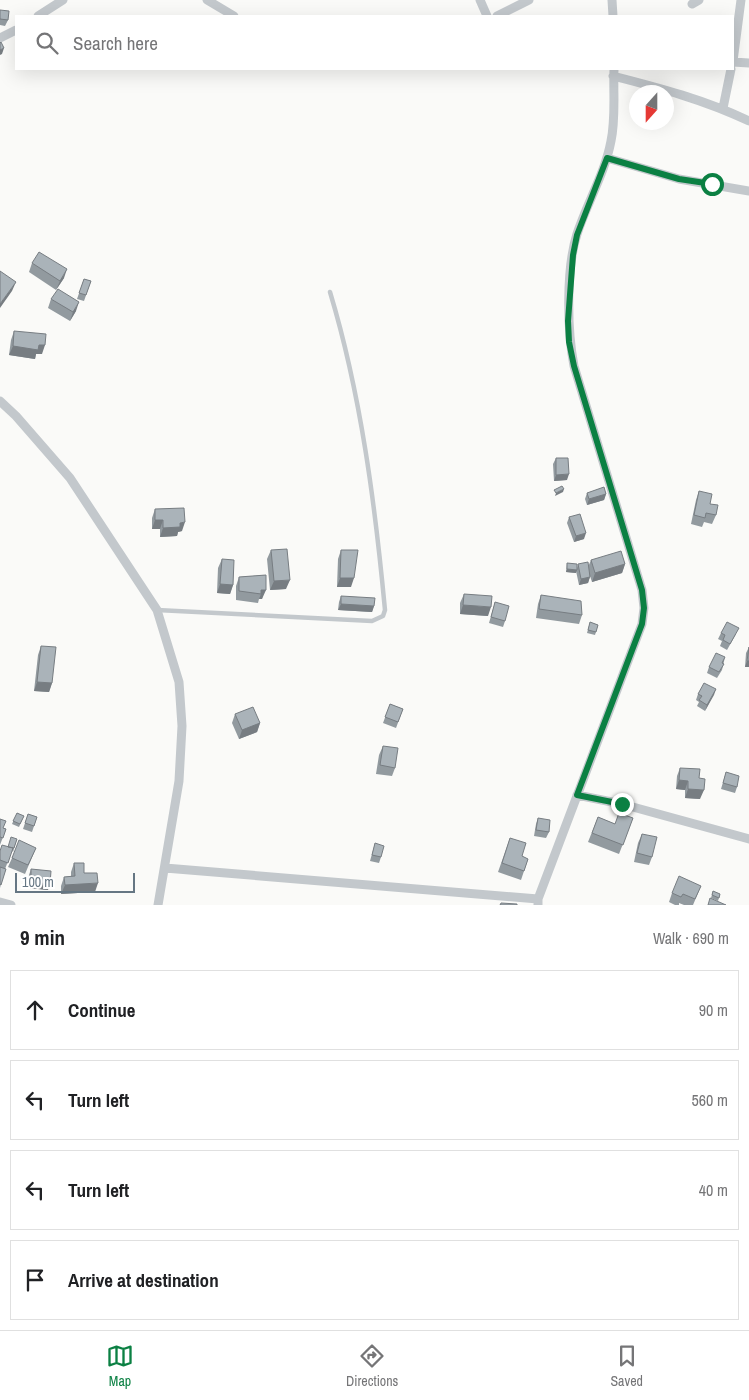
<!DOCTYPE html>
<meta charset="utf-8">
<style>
body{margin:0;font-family:"Archivo Narrow",sans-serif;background:#f6f6f6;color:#202124}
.compass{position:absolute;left:629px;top:85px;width:45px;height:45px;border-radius:50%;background:#fff;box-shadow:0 5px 20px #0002;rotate:201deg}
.scale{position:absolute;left:15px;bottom:12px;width:120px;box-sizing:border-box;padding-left:5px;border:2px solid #657683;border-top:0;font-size:14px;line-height:18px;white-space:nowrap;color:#657683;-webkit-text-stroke:4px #fff;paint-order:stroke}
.stop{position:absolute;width:15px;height:15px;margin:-11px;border:4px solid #0b8043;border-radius:50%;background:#fff}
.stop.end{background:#0b8043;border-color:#fff;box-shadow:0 1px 5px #0008}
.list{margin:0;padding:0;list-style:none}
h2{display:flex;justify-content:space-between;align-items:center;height:65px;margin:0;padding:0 20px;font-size:21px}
h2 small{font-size:16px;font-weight:400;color:#757577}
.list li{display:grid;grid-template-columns:32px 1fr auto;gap:15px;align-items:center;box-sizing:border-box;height:80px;margin:0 10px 10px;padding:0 10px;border:1px solid #e0e0e0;border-radius:0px}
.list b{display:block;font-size:19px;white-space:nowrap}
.list em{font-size:16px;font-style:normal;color:#757577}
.icon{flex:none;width:28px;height:28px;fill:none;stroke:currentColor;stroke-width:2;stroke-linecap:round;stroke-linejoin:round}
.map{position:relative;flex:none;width:749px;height:905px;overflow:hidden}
.search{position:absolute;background:#fff;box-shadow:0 5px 20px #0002;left:15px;right:15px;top:15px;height:55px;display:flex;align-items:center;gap:12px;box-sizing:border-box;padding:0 18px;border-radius:0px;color:#757577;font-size:19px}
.sheet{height:425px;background:#fff}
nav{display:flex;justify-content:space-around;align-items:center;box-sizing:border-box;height:70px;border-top:1px solid #e0e0e0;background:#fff;font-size:14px;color:#757577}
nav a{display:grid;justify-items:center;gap:2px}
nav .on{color:#0b8043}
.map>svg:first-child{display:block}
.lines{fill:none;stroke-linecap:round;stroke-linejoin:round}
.lane{stroke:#c3c8cc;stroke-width:4.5}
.street{stroke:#c3c8cc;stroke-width:9}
.wall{fill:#929a9f}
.shaded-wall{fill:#777d82}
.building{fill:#aab3b9;stroke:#777d82}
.route{stroke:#0b8043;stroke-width:6}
</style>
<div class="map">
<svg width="749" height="905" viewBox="0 0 749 905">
<rect width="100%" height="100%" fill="#fafaf8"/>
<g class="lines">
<path class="lane" d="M157,610l215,11 11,-5 2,-6c-10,-106 -24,-215 -55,-318"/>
<path class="street" d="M207,0l27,16
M480,0l7,16
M612,0l1,16
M692,4l7,-4
M38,16l25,-16
M497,16l32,-16
M0,38l16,-8
M733,61l8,-61
M733,62l16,1
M613,76c47,12 92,24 136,45
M723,108l8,-39
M607,158l72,21 70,12
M0,401l16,15 54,62 87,132 22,72 3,44 -3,55 -21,124
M577,795l45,9 127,35
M165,868l373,31
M0,902l11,3
M538,905v-6l104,-275 2,-16 -2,-18 -68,-224c-7,-36 -8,-98 3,-132 10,-31 28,-61 34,-93 5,-23 2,-49 3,-72"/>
</g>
<path class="wall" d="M0,10l8,10 -3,6 -5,-1z
M32,263l32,15 -8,12 -27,-18z
M84,279l7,2 -7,20 -7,-2z
M51,299l25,12 -6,10 -22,-13z
M14,331l28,23h-6l-1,5 -26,-4 2,-15z
M556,458l11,22 -13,1 -1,-17z
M699,491l11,13 6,11 -4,9 -8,-2 -2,5 -11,-3 5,-24z
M587,493l19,1 -2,6 -17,5 -2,-6z
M155,509l27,22 -4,1 -1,4 -17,1v-8h-8v-11z
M569,517l15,22 -10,3 -7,-19z
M271,550l15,39 -16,1 -3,-31z
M341,550l10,37h-14l1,-28z
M222,559l11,26 -3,9 -13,-1 1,-25z
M591,560l34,4 -3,9 -30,9 -2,-6 -2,7 -9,2 -3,-14v2l-10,-1 1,-9 10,5 1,-4 10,3z
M266,575l-4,24h-3l-1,4 -22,-3v-14l3,-9z
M464,594l24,22 -28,-2v-11z
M541,595l41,20 -3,9 -43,-6 2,-14z
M341,596l33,10 -2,6 -34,-2 1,-8z
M495,602l10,19 -2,6 -14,-4z
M590,622l8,3 -3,10 -8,-2z
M721,633l15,1 -9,16 -7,-4 2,-5 -4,-2z
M41,646l11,37 -3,9 -15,-1 4,-36z
M749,647v20h-4l1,-14z
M725,657l-3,13 -5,8 -10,-5 2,-6z
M716,689l-11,22 -8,-5 2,-4 -3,-2 2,-6z
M390,704l13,5 -7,19 -13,-5z
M235,714l25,9 -3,9 -18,7 -7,-16z
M383,746l12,22 -3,8 -16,-2 3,-19z
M680,768l19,10 1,21 -15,-1v-8l-9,-1 1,-13z
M726,772l11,15 -2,6 -14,-4z
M17,813l7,3 -5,11 -7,-3z
M28,814l9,3 -5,15 -9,-3z
M598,817l17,7 18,-6 -14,36 -31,-12z
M538,818l11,14 -3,6 -12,-2 2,-12z
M0,819l3,9 3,1 -6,16z
M642,834l10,23 -3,8 -15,-3 4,-19z
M510,838l12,18 6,3 -7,21 -23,-8z
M17,839l-4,13 -1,-1 -7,18 -5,19v-37l8,-4z
M375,843l6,14 -2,6 -9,-2z
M36,848l-11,26 -17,-7 4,-9z
M74,863l10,10 11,19 -34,2v-8l3,-9 7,-1v-4z
M31,869l17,21 -20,-2 1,-13z
M701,886l-8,19h-9l-5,-2v2h-4l-6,-3 3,-9z
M713,891l7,3 -2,7 -7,-3z"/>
<path class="shaded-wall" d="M4,48l-2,6 -2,1v-5z
M67,269l-3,9 -8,12 4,-9z
M16,282l-4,9 -12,17v-4z
M79,302l-3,9 -6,10 3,-9z
M39,345h6l-3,9h-6l-1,5 -26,-4 4,-9z
M569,474l-2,6 -13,1 2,-6z
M564,489l-1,3 -8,4 1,-3z
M606,494l-2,6 -17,5 2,-6z
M155,520h8l-3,9h-8z
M185,522l-3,9 -4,1 -1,4 -17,1 3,-9 17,-5z
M586,533l-2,6 -10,3 2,-6z
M625,564l-3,9 -30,9 3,-9z
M567,569l10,1 -1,3 -10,-1z
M590,577l-2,6 -9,2 2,-6z
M340,578h14l-3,9h-14z
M290,580l-4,9 -16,1 4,-9z
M220,584l13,1 -3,9 -13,-1z
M261,590h5l-4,9h-3l2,-5z
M341,604l33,2 -2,6 -34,-2z
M463,605l28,2 -3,9 -28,-2z
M747,661h2v6h-4z
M37,682l15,1 -3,9 -15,-1z
M716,689l-2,6 -9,16 2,-6z
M260,723l-3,9 -18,7 3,-9z
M679,780l9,1 -3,9 -9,-1z
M688,789l16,1 -4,9 -15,-1z
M31,882l19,2 -2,6 -20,-2z
M98,883l-3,9 -34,2 4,-9z"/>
<path class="building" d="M0,10l9,1 -1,9 -8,-1z
M1,42l3,6 -4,2v-7z
M39,252l28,17 -7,12 -28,-18z
M0,271l16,11 -16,22z
M84,279l7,2 -5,14 -7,-2z
M58,289l21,13 -6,10 -22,-13z
M14,331l32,3 -1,11h-6l-1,5 -25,-4z
M556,458h12l1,16 -13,1z
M562,486l2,3 -8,4 -2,-3z
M604,487l2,7 -17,5 -2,-6z
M699,491l13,3 -2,10 8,1 -2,10 -10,-2 -1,5 -11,-3z
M184,508l1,14 -5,1v4l-17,1v-8h-8v-11z
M580,514l6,19 -10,3 -7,-19z
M287,549l3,31 -16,1 -3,-31z
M341,550h17l-4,28h-14z
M621,551l4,13 -30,9 -4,-13z
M222,559l12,1 -1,25 -13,-1z
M588,562l2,15 -9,2 -3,-15z
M567,563l10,1v6l-10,-1z
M266,575v15h-5v4l-22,-3v-14z
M464,594l28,2 -1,11 -28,-2z
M541,595l40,6 1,14 -43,-6z
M341,596l34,2 -1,8 -33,-2z
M495,602l14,4 -4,15 -14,-4z
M590,622l8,3 -2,7 -8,-2z
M727,622l12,6 -9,16 -7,-4 2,-5 -4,-2z
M41,646l15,1 -4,36 -15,-1z
M749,647v14h-2z
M716,653l9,4 -3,6 2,1 -5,8 -10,-5z
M704,683l12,6 -9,16 -8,-5 3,-4 -4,-2z
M390,704l13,5 -5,13 -13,-5z
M253,707l7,16 -18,7 -7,-16z
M383,746l15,2 -3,20 -15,-3z
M680,768l20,1 -1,9 6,1 -1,11 -16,-1v-8l-9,-1z
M726,772l13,4 -2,11 -14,-4z
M17,813l7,3 -4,8 -7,-3z
M619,813l14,5 -10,27 -31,-12 6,-16 17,7z
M28,814l9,3 -3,9 -9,-3z
M538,818l12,2 -1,12 -13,-2z
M0,819l6,2 -3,7 3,1 -3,9 -3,-1z
M642,834l15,3 -5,20 -15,-4z
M11,837l6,2 -3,9 -6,-1z
M510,838l16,5 -4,13 6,3 -4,12 -22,-8z
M19,840l17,8 -8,17 -16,-7z
M375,843l9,3 -3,11 -9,-2z
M2,845l11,3 -5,15 -8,-3v-9z
M74,863h10v10h13l1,10 -33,2 -1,-8 11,-1z
M0,867l6,2 -5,16 -1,-1z
M31,869l20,2 -1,13 -19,-2z
M679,876l22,10 -6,13 -12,-5 -2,3 -9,-4z
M713,891l7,3 -1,4 -7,-3z
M710,898l16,7h-18z
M501,903l16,1v1h-17z"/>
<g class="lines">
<path class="route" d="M622,804l-45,-9 65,-171 2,-16 -2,-18 -68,-224 -5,-24 -1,-21 5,-66 4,-20 30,-77 72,21 33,5"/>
</g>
</svg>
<svg class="compass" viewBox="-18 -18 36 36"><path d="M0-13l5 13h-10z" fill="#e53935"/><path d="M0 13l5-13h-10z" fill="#757577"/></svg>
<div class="scale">100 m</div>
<div class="stop" style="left:712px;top:184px"></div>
<div class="stop end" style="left:622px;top:804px"></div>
<div class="search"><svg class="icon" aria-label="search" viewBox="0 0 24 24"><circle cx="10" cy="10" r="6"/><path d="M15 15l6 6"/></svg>Search here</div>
</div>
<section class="sheet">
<h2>9 min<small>Walk · 690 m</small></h2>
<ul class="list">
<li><svg class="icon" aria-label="ahead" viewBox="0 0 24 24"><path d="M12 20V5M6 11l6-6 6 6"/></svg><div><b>Continue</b></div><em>90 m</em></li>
<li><svg class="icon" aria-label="left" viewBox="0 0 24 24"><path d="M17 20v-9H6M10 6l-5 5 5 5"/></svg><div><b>Turn left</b></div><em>560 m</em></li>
<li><svg class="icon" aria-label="left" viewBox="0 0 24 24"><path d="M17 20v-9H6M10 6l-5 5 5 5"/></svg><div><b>Turn left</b></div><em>40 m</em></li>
<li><svg class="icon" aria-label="arrive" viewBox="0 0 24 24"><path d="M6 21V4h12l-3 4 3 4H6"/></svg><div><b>Arrive at destination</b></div></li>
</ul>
</section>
<nav>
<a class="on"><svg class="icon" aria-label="map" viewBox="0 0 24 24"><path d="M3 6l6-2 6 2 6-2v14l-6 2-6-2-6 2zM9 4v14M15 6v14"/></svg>Map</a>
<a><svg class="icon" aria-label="directions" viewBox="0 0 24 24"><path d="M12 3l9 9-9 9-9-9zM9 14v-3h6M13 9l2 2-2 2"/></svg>Directions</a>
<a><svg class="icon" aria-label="saved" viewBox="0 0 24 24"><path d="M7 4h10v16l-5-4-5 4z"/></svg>Saved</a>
</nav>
